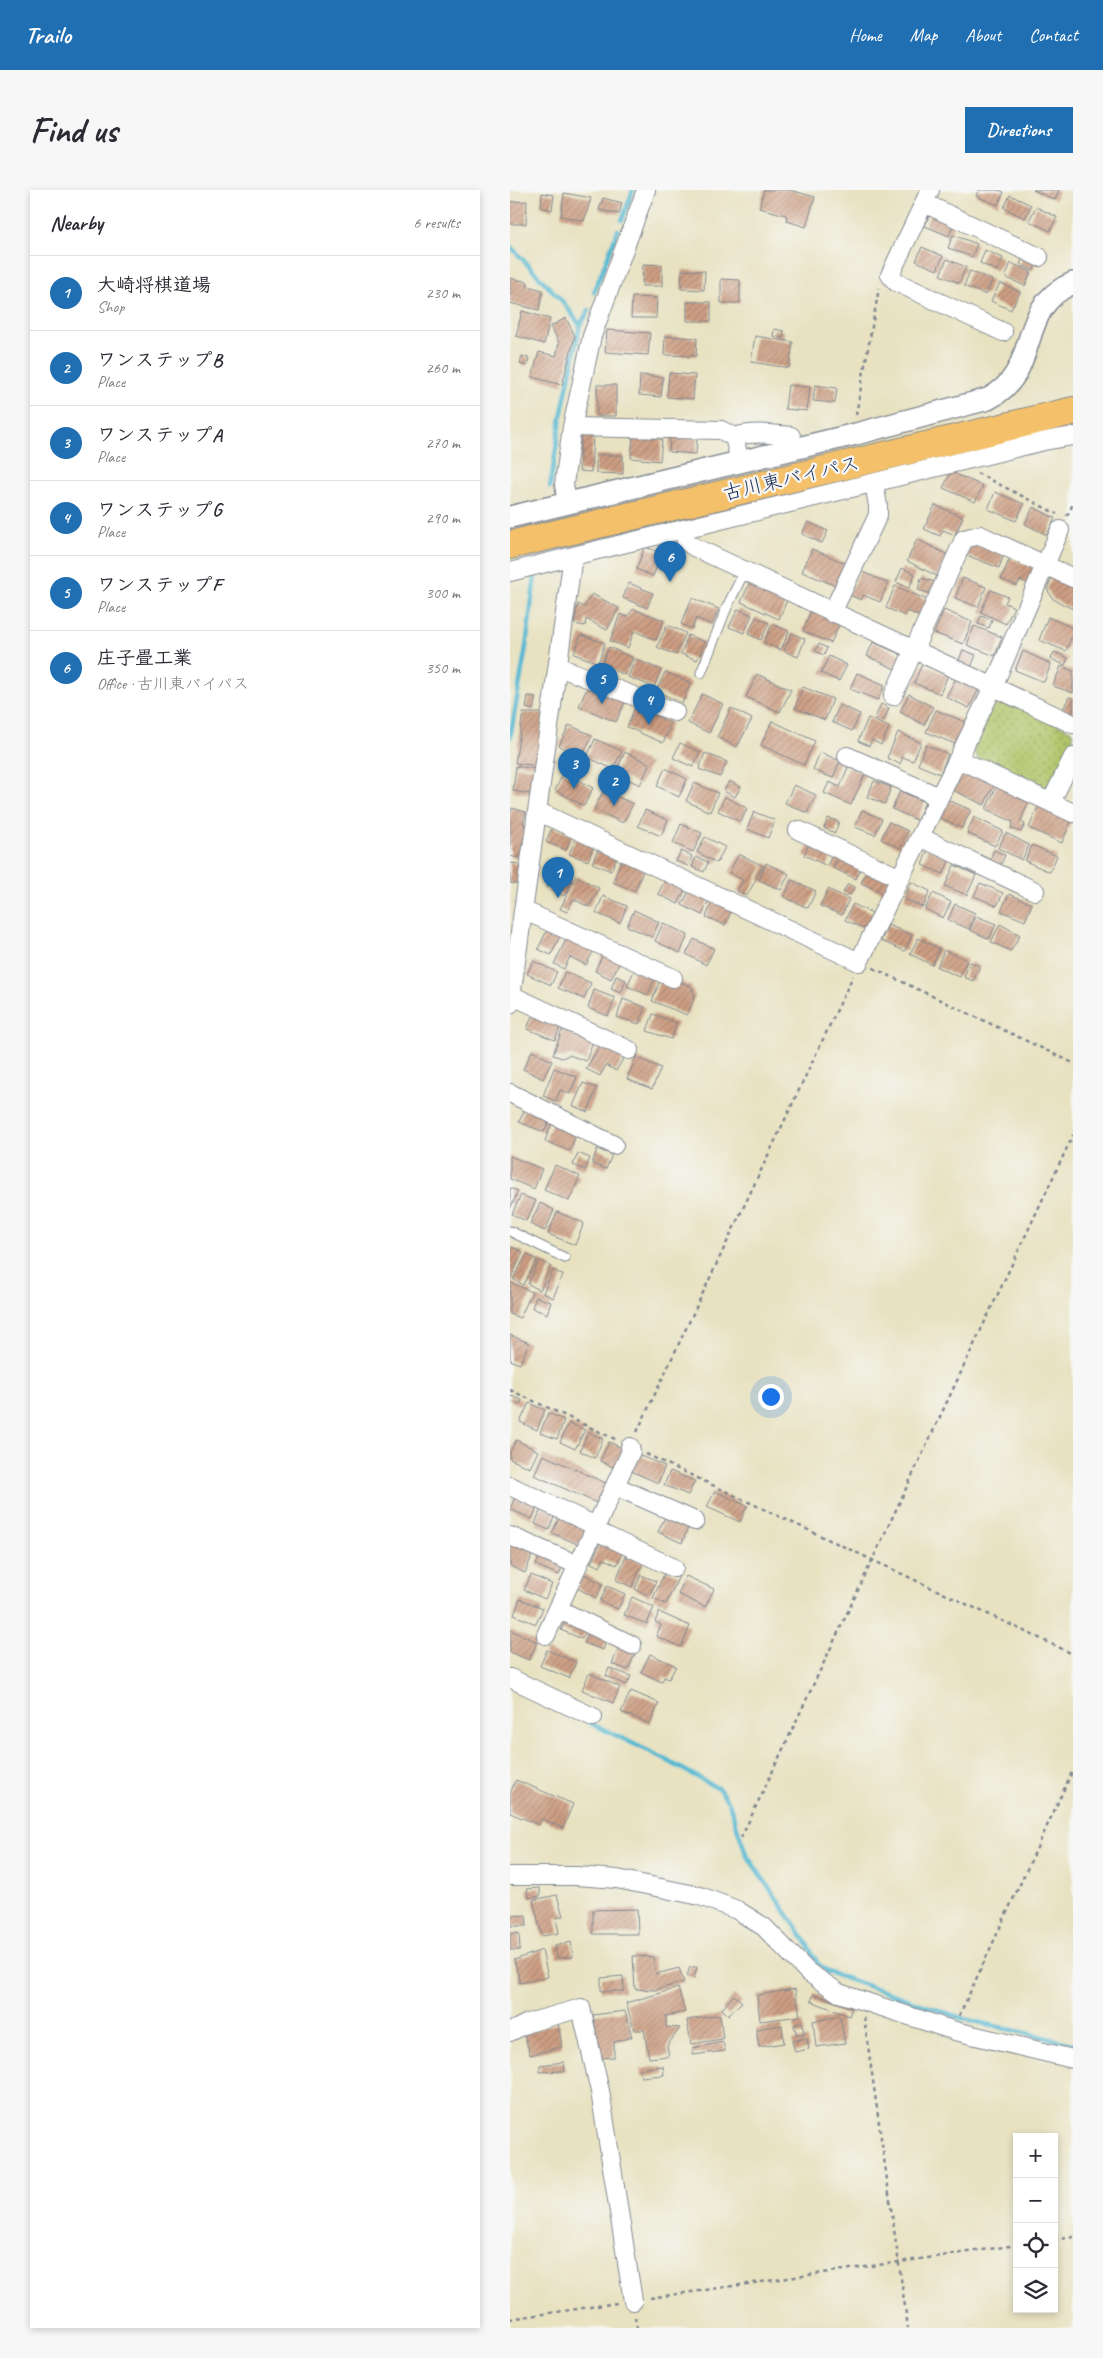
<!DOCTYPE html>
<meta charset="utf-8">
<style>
body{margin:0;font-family:Caveat,"Klee One",sans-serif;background:#f7f7f7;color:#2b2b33}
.controls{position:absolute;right:15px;bottom:15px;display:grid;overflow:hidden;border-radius:0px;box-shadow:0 2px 8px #0003}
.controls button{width:45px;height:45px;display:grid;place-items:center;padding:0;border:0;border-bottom:1px solid #e1e1e2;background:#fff;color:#2b2b33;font:25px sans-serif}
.you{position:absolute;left:260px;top:1206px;width:18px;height:18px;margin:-12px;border:4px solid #fff;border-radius:50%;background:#1a73e8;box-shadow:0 0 0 8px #1a73e833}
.badge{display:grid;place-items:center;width:32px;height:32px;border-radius:50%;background:#1f6fb2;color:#fff;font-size:16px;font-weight:700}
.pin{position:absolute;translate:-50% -41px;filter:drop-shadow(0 1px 2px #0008)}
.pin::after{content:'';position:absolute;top:26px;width:18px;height:15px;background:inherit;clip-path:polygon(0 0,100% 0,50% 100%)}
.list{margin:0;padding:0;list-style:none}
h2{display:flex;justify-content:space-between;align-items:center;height:65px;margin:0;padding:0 20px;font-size:21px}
h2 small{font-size:16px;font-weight:400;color:#7c7c81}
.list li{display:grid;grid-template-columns:32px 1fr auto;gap:15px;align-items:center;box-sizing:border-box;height:75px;padding:0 20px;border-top:1px solid #e1e1e2}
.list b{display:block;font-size:19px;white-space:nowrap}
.list p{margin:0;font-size:16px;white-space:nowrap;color:#7c7c81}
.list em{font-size:16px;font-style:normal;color:#7c7c81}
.icon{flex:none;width:28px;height:28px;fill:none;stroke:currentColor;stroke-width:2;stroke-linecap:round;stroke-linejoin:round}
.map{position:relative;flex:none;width:563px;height:2138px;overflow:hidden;border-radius:0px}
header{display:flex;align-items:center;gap:30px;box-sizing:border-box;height:70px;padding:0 25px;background:#1f6fb2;color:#fff}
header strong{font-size:24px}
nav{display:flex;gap:28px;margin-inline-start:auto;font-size:18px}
.intro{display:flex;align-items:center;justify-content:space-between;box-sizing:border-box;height:120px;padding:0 30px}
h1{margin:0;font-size:35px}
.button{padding:12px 22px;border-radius:0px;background:#1f6fb2;color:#fff;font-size:18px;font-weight:700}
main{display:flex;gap:30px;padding:0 30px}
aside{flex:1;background:#fff;border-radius:0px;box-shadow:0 2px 8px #0003}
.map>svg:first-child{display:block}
.park{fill:url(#park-dots);stroke:#667a64}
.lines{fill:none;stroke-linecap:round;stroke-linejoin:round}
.stream{stroke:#53b8d2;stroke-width:4.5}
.building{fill:url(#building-hatch)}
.service-casing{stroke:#828890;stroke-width:11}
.minor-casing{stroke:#828890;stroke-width:20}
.tertiary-casing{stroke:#828890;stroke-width:24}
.trunk-casing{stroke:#828890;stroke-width:30}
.path{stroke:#828890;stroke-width:2.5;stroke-dasharray:4 4;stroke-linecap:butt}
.service{stroke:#fff;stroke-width:9}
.minor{stroke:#fff;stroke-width:18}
.tertiary{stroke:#fff;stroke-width:21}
.trunk{stroke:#f4c16a;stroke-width:28}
.labels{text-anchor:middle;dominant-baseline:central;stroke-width:4.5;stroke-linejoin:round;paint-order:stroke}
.street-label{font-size:20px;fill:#1b2f5e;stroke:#f6f6f2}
</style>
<header>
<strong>Trailo</strong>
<nav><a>Home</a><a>Map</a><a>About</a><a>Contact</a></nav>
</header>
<div class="intro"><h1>Find us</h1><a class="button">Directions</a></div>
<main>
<aside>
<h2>Nearby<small>6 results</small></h2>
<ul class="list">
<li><span class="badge">1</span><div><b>大崎将棋道場</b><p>Shop</p></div><em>230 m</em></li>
<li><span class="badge">2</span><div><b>ワンステップB</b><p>Place</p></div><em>260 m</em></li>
<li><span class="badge">3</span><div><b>ワンステップA</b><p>Place</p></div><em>270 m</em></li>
<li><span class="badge">4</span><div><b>ワンステップG</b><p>Place</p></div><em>290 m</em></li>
<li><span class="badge">5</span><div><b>ワンステップF</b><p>Place</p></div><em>300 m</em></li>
<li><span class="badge">6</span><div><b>庄子畳工業</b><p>Office · 古川東バイパス</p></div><em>350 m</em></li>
</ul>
</aside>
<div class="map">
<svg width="563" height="2138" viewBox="0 0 563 2138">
<defs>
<pattern id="park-dots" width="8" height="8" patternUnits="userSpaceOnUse" patternTransform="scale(1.25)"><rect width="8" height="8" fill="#b1c569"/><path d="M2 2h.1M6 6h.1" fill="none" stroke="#8fa05a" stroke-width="1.8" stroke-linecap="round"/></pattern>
<pattern id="building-hatch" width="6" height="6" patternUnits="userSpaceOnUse" patternTransform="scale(1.25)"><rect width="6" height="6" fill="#ce9f83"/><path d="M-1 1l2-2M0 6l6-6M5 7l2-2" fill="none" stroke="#a6826e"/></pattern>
</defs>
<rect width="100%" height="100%" fill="#f6f6f2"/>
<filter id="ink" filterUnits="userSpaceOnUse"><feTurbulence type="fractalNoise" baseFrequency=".02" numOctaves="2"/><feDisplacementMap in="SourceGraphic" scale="10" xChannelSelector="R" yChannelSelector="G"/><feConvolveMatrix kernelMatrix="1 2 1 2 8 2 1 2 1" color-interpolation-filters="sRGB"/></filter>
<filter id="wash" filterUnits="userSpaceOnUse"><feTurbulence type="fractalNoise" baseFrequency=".0096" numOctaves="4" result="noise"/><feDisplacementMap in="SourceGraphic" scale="20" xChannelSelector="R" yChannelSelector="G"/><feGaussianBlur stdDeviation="1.12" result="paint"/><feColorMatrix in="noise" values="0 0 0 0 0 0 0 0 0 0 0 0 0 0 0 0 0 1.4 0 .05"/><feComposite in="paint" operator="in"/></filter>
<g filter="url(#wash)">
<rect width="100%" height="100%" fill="#e8e2c1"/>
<path class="park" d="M494,508l69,34v8l-19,45 -10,5 -66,-32 -6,-12 20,-44z"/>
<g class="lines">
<path class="stream" d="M112,30l11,-30
M0,56l53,56 17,23 -19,92 -11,70
M84,102l24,-62
M70,135l9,-15
M0,548l16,-91 9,-72
M80,1533l67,32 62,34 10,14 17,51 59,86 13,24 10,8 136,47 109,25"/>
</g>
<g id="blocks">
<path class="building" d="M254,0h26l25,7 -9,30 -19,-6 -1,-6 -27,-7z
M468,0h20l6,2 -6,13 -22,-9z
M523,0h26l-4,10z
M32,3l12,2 -2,15 -11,-3z
M54,3l27,5 -7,23 -23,-5z
M500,5l21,10 -6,13 -21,-10z
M93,8l19,5 -3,11 -20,-4z
M17,11l-1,23h-16v-22z
M526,17l21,10 -7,14 -21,-10z
M420,24l24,10 -5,12 -24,-10z
M443,45l24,9 -5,13 -24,-9z
M412,57l21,9 -6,14 -21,-9z
M475,60l18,8 -6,13 -17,-8z
M514,66l13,6 -4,9 -13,-7z
M437,69l19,8 -7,16 -19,-8z
M501,73l20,9 -6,14 -20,-9z
M133,74l19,1v21h-20z
M172,80l23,1 -1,19 -23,-1z
M460,81l22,9 -6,15 -22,-9z
M0,88l18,4 -1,4 16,4 -4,20 -29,-7z
M211,89l19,1v23h-19z
M490,93l20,9 -9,18 -20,-9z
M122,107l25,1 -1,20h-25z
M177,112h24v19h-24z
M12,121l28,8 -6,25 -28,-8z
M56,128l9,18 -13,49 -30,-8 7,-25 17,4 3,-13 -8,-17z
M264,139l10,2 -1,7 -10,-2z
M97,140l43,3 -2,22 -43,-3z
M155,146l32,2 -1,18 -32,-1z
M245,146l38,6 -4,26 -38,-6z
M12,166l7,2 -2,8 -7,-2z
M159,183l26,2 -2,24 -26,-2z
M130,185l23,2 -2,20 -22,-2z
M87,195h19v31h-19z
M278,195l22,2 -3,24 -22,-2z
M305,195l22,3 -2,15 -22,-2z
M71,246l12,1 -2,35 -12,-1z
M123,246l29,3 -2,22 -29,-3z
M160,246l27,2 -1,16 -27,-2z
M86,265h27v19l-27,-1z
M441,282l32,14 -8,16 -32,-14z
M485,302l29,12 -8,17 -28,-12z
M425,315l28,12 -8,18 -12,-5 -3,6 -16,-7z
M523,317l22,11 -8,17 -22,-11z
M298,332l20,9 -6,12 -20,-9z
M407,349l31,16 -11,21 -30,-15z
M462,351l32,13 -5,14 -33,-13z
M135,357l17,6 -9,23 -17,-7z
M302,359l35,15 -10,22 -35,-14z
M500,368l27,11 -6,16 -11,-5 -3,6 -16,-7z
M392,378l13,6 -6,14 -13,-6z
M350,381l28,12 -8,19 -17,-7 -2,5 -12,-5z
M542,387l21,10v22l-20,-10 -6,-10z
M411,388l14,4 -3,12 -14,-4z
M453,388l23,9 -8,20 -23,-9z
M240,392l38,16 -9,21 -38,-17z
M119,393l24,10 -6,15 -24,-10z
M385,396l35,15 -8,16 -15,-6 -2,5 -19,-8z
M481,400l17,7 -3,6 9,4 -8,17 -25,-12z
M82,404l27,14 -12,22 -21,-11 -1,7 -11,-2 4,-20 6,3z
M182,408l27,11 -7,16 -16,-7 -4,11 -11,-5z
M123,419l31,11 -8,20 -22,-9 -6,17 -18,-7 10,-27 7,3z
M228,419l14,6 -8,18 -15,-6z
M301,420l29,12 -9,21 -28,-12z
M434,420l28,12 -9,22 -29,-11z
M471,426l11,4 -3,8 -11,-4z
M246,427l13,6 -8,17 -13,-6z
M538,427l25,11v5l-7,18 -27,-11z
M262,434l17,7 -8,19 -17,-7z
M157,435l19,8 -10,22 -19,-8z
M464,436l28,11 -7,19 -28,-11z
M282,443l13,6 -7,18 -14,-6z
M71,445l24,8 -7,20 -24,-9z
M178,445l17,7 -8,18 -16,-6z
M363,452l29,13 -7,14 -28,-13z
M309,454l8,4 -3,7 -9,-4z
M99,457l24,11 -8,17 -24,-10z
M453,460l13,5 -5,12 -13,-5z
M513,461l28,13 -7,18 -29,-12z
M544,462l14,6 -3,7 -14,-6z
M319,466l18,9 -8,16 -18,-8z
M125,469l26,11 -7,17 -26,-10z
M412,474l26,11 -8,19 -26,-11z
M551,476l12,5v22l-20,-7z
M155,482l26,11 -9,20 -26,-12z
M347,483l28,12 -7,15 -28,-11z
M247,484l34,16 -11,22 -34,-15z
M446,488l23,11 -10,19 -23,-11z
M78,496l37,16 -9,20 -37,-16z
M293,497l30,12 -8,21 -30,-12z
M192,504l21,10 -14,29 -21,-10z
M399,504l24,13 -9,18 -24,-13z
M18,506l8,1 -3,13 -7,-2z
M559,507l4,1v16l-10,-5z
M371,514l8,4 -6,14 -8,-4z
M330,515l20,9 -8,17 -20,-9z
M125,517l36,16 -8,20 -36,-16z
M221,518l21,11 -15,28 -20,-10z
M426,520l34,14 -10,22 -34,-14z
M13,523h21l-7,53 -22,-3z
M358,528l21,9 -8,18 -9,-5 -3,6 -11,-5z
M262,531l43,20 -11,24 -43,-20z
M59,535l23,10 -10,22 -23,-11z
M388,542l23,11 -8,18 -10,-4 -3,7 -13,-6z
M85,549l27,12 -9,18 -26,-12z
M170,553l20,9 -7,15 -20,-9z
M416,555l22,9 -8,20 -22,-9z
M115,562l25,12 -10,21 -25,-12z
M310,562l20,9 -7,17 -20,-8z
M195,563l22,9 -7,15 -21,-8z
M6,576l19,3 -4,25 -18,-3z
M338,577l17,7 -14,31 -27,-12 5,-11 11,5z
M155,578l22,11 -8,18 -22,-11z
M454,578l31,15 -11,22 -31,-15z
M54,582l29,16 -9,18 -29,-16z
M219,591l12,6 -6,10 -11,-6z
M364,591l17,6 -6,17 -18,-7z
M489,591l33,14 -12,27 5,2 -4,8 -10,-4 2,-6 -27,-13z
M184,593l24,10 -8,19 -24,-11z
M284,595l22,10 -9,18 -22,-10z
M94,600l29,14 -10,19 -29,-14z
M390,601l25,11 -8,18 -25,-11z
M215,607l22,11 -6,14 -23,-11z
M436,609l25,11 -9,18 -24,-11z
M529,614l33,15 -10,24 -33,-15z
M2,618l14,4 -3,11 4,5 -9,30 -8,-2v-41z
M135,620l23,10 -7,16 -23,-10z
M352,620l20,9 -7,16 -20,-8z
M244,622l21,8 -7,18 -21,-9z
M464,627l29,14 -8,15 -28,-13z
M318,628l11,4 -4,11 -11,-5z
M379,632l19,9 -8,17 -19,-9z
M171,634l21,9 -9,19 -20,-9z
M42,637l20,8 -6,15 -20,-8z
M496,643l23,12 -7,15 -24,-12z
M195,647l20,10 -8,16 -20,-11z
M66,648l18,7 -6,16 -19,-7z
M301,650l23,11 -7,15 -23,-11z
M522,655l25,11 -7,16 -25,-11z
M89,657l19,7 -7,17 -19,-8z
M418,659l22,10 -7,15 -21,-9z
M484,660l11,5 -4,10 -11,-5z
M171,661l11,5 -4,10 -12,-5z
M229,664l24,12 -16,30 -10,-5 6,-11 -14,-7z
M329,665l23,10 -6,14 -23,-11z
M186,667l12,5 -4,10 -12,-5z
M111,670l23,9 -9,22 -22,-9z
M0,673l10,1 -2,20 -8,-1z
M256,673l23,11 -8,16 -22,-10z
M444,675l22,10 -9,20 -22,-9z
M358,678l22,10 -7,15 -22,-10z
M45,682l17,9 -8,15 -17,-9z
M66,686l23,12 -10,19 -16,-8 -6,13 -7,-3z
M156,688l20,10 -8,16 -20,-10z
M282,690l24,11 -8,17 -24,-11z
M401,692l19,9 -7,16 -19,-8z
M470,693l23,10 -6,13 -23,-10z
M338,694l7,3 -5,8 -7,-3z
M180,699l20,9 -8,17 -20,-10z
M318,699l21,10 -7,16 -22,-9z
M423,703l18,9 -8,16 -18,-9z
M499,704l23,10 -7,17 -24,-10z
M93,706l24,10 -7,17 -24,-10z
M203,710l19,9 -7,16 -19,-8z
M343,714l23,11 -7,16 -24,-11z
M445,714l20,9 -6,16 -21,-9z
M124,720l25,12 -7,15 -25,-11z
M466,726l20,8 -7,15 -19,-9z
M153,733l25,12 -8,18 -25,-12z
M490,734l20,11 -9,16 -20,-9z
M378,735l24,10 -7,16 -24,-10z
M38,738l13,6 -10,21 -13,-6z
M59,744l26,14 -9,17 -16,-8 -6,12 -10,-5z
M408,748l22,11 -8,16 -22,-11z
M184,749l20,10 -8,16 -20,-11z
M434,760l23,10 -7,17 -23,-10z
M93,764l17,8 -9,17 -16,-8z
M23,771l24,11 -6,13 -24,-11z
M460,772l10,4 -7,15 -9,-4z
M126,777l20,9 -8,19 -21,-9z
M55,782l26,11 -7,16 -26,-11z
M152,785l29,11 4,10 -8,19 -35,-14z
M106,786l10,4 -5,13 -10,-4z
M84,800l21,8 -7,18 -20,-8z
M113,809l22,8 -6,17 -22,-7z
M24,821l28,12 -7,17 -28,-11z
M143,824l24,9 -6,16 -24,-8z
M52,840l31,11 -7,20 -17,-6 -7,3 -9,-3z
M92,851l24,13 -10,17 -10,-6 -6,11 -14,-7z
M22,861l20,10 -9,18 -20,-10z
M126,867l25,11 -9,21 -25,-10z
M44,878l23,9 -7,17 -10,-4 -4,11 -13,-5z
M73,893l14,5 -9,24 -15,-6z
M16,917l25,10 -7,15 -25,-10z
M42,932l25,10 -7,19 -25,-10z
M87,959l15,6 -6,14 -14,-5z
M68,963l12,5 -5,12 -12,-5z
M0,966l32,13 -8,20 -24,-10z
M45,975l25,11 -11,25 -25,-11z
M0,998l8,3 -8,18z
M11,1005l15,6 -10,20 -14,-7z
M30,1013l14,7 -9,21 -15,-7z
M47,1022l27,11 -9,22 -27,-11z
M2,1057l11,5 -13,28v-28z
M17,1064l10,6 -14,25 -10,-6z
M29,1070l12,6 -11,24 -12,-6z
M43,1080l10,5 -10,23 -10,-5z
M0,1092l22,10 -12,26 -10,-4z
M26,1107l15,5 -4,12 -15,-6z
M0,1145l19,8 -9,21 -10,-4z
M1,1206l11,4 -2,5 -10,-4z
M19,1213l16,7 -8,20 -17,-8z
M38,1223l16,7 -7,19 -17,-6z
M59,1233l16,7 -10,19 -15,-7z
M78,1242l15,7 -8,19 -15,-7z
M6,1250l22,11 -8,17 -20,-9v-7z
M99,1252l15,7 -9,19 -15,-7z
M33,1265l65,29 -9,20 -65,-29z
M128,1265l27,11 -7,17 -27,-12z
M160,1281l25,10 -7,14 -24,-10z
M205,1301l32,15 -7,16 -33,-15z
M6,1305l22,10 -6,14 -22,-10z
M32,1316l14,6 -7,18 -14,-6z
M50,1326l27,13 -7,16 -28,-12z
M155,1327l23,11 -6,15 -24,-11z
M0,1351l24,10 -9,22 -15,-7z
M91,1351l22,10 -6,14 -13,-6 -4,8 -9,-4z
M31,1363l23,9 -5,13 -23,-10z
M116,1366l17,7 -11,24 -16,-7z
M156,1380l13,6 -13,28 -13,-6z
M74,1384l19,10 -7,14 -19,-10z
M21,1385l21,9 -7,15 -21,-9z
M131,1385l15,6 -7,15 -14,-7z
M176,1386l28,13 -9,18 -27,-13z
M97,1396l18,8 -7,15 -18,-8z
M122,1407l22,10 -7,17 -23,-9z
M10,1409l23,9 -7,16 -22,-9z
M149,1422l31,14 -9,21 -25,-11 5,-11 -6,-3z
M56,1428l22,10 -6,11 -21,-9z
M0,1440l27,12 -8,18 -19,-8z
M80,1440l18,7 -5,13 -19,-7z
M110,1455l16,7 -8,18 -16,-6z
M37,1460l29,12 -7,16 -29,-12z
M140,1464l26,12 -7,13 -5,-2 -2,5 -21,-10z
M99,1478l22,8 -4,9 -21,-9z
M79,1483l31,14 -7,16 -31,-13z
M121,1501l28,12 -9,21 -29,-12z
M6,1590l57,24 -10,24 -21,-9 -3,6 -29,-12v-20z
M30,1698v8l-11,2 -2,-9z
M47,1705l6,21 -7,2 3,15 -17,3 -9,-36z
M127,1719l1,25h-45v-24z
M16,1725l1,11h-16v-10z
M9,1743l1,17h-10v-16z
M61,1752l2,15 -16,1 -2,-12z
M32,1760l6,27 -28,6 -6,-23z
M123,1766l20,1 3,17 23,-6 5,14 -29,8 -20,-1z
M180,1777h7l-3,11 -7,-2z
M113,1786l1,15h-23v-13z
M168,1798l7,24 -19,4v11l14,1 -13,18 2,10 -20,2 -5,-28h-10l-8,-27z
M285,1799l5,27 -40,5 -3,-26z
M304,1804l38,14 -3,8 -38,-15z
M224,1805l8,7 -14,13 -6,-6z
M115,1821l7,26 -18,5v15l-13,1 -8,-43z
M210,1825l3,24 -32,5 -4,-24z
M330,1826l5,27 -29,4 -3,-26z
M292,1832l2,12 -7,2 -3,-11z
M48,1833l4,24 -32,8 -6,-22z
M272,1835l2,18 -25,4 -3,-18z
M297,1848l2,11 -14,3 -3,-11z
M213,1852l2,9 -32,4v-7z
M54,1872l1,9 -25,1v-7z
M153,1876l1,9 -23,2 -1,-8z"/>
</g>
</g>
<g filter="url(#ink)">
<use href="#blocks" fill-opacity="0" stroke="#828890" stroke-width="1"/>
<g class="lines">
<defs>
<path id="service" d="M191,483l26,-66 17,-35
M0,1041l55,27"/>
<path id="minor" d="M420,0l-40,85 6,7 107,50
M414,13l115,54
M62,237l149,3 13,7 6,25
M224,247c19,-6 38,-3 57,-1
M57,314l-3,-20 8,-57 20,-91 54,-146
M173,339l3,12 8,6 379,177
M0,382l63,-16
M322,423l46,-98v-9l-4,-23
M49,477l116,45
M383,506l71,-157 16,-4 93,43
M337,566l92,41
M448,569l115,54
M541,612l22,-45
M27,621l322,151 134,-275 67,-157
M288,640l102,48
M410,647l115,54
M13,720l150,68
M1,805l118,55
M0,814l63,-448 471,-115 29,-5
M0,903l104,52
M0,1296l86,40
M105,1296l80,35
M84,1340l80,38
M0,1346l68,29 53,-114 -1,-4
M48,1419l74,36
M36,1445l32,-70
M0,1488l83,39
M0,1686h66l41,3 83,17 37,14 27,17 44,45 31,21 116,38 118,28
M0,1842l18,-9 53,-15 19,83 33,210"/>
<path id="tertiary" d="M0,327l346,-83 132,-35c55,-28 26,-91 85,-116"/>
<path id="trunk" d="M0,355l563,-134"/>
</defs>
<use href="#service" class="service-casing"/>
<use href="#minor" class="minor-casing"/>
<use href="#tertiary" class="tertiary-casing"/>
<use href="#trunk" class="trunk-casing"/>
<path class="path" d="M346,225l23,-127
M467,283l80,41
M557,326l6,-12
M363,778l200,95
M0,1200l107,50
M127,1242l216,-456
M136,1264l427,200
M231,1648l332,-703
M449,1826l114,-246
M354,1827l44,311
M544,2050l19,-3
M140,2108l367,-53
M125,2127l2,11
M0,2129l107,-16"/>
<use href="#service" class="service"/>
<use href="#minor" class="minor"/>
<use href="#tertiary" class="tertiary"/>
<use href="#trunk" class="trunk"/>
</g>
</g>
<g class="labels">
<g class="street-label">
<text transform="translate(281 288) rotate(-13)">古川東バイパス</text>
</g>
</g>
</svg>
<div class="controls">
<button>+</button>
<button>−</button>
<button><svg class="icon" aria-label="locate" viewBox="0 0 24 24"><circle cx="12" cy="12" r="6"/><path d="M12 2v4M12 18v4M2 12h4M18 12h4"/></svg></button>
<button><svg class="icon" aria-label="layers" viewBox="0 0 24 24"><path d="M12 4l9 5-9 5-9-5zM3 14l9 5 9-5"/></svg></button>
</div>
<div class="you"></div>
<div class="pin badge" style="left:48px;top:708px">1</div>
<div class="pin badge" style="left:104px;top:616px">2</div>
<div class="pin badge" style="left:64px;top:599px">3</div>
<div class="pin badge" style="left:139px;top:535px">4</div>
<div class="pin badge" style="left:92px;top:514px">5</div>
<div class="pin badge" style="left:160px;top:392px">6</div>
</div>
</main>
